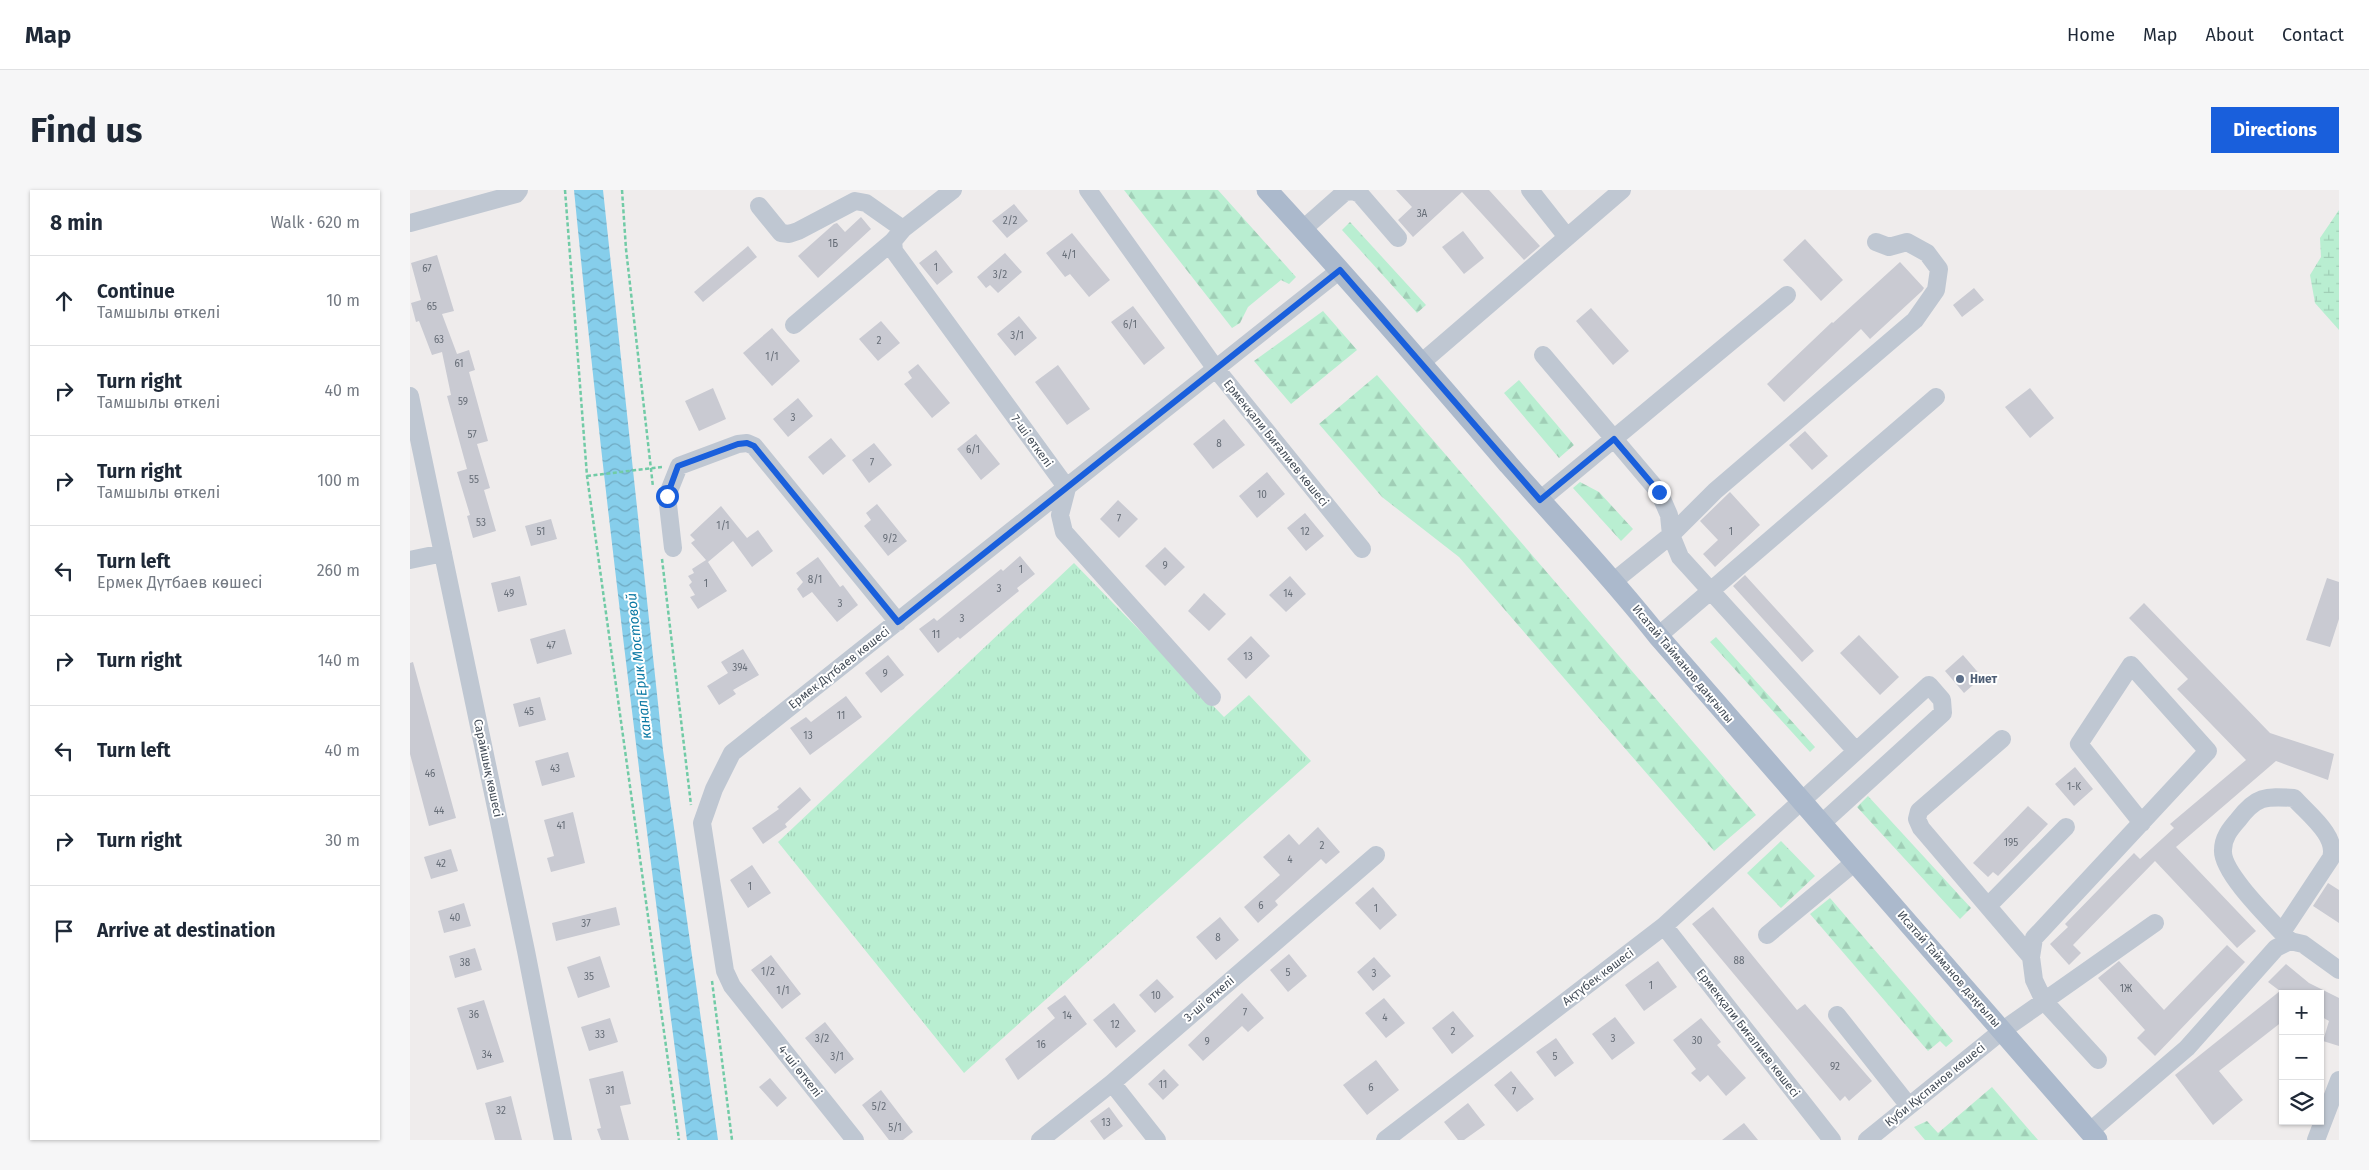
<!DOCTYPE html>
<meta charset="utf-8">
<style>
body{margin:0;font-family:"Fira Sans",sans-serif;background:#f6f6f7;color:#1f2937}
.controls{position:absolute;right:15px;bottom:15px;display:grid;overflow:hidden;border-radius:0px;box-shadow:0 1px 4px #0004}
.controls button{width:45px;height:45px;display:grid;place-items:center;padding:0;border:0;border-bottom:1px solid #e0e1e3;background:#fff;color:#1f2937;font:25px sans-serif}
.stop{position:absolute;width:15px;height:15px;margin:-11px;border:4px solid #195fdc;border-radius:50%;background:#fff}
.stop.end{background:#195fdc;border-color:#fff;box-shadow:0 1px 5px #0008}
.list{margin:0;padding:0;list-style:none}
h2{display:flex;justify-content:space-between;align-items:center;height:65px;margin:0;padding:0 20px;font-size:21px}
h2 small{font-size:16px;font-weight:400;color:#747a83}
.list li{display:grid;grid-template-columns:32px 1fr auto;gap:15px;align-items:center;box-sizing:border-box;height:90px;padding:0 20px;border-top:1px solid #e0e1e3}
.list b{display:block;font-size:19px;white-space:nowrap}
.list p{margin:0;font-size:16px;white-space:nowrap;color:#747a83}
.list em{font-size:16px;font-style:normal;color:#747a83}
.icon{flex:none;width:28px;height:28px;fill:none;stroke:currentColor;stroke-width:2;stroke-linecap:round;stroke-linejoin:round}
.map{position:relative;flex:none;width:1929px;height:950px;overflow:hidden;border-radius:0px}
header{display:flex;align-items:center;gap:30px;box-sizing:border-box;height:70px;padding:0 25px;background:#fff;border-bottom:1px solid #e0e1e3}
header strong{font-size:24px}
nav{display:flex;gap:28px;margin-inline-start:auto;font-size:18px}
.intro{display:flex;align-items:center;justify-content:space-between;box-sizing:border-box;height:120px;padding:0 30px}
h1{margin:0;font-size:35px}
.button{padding:12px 22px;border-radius:0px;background:#195fdc;color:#fff;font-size:18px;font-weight:700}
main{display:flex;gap:30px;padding:0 30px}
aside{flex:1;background:#fff;border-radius:0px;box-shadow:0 1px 4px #0004}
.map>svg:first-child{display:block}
.grass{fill:url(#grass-tufts)}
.forest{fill:url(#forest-firs)}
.wetland{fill:url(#wetland-marsh)}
.water{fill:url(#water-waves)}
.building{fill:#c9cad2}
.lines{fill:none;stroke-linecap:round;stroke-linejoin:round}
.path{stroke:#71cba6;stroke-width:2.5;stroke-dasharray:4 2.5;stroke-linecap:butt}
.minor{stroke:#bfc7d2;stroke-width:18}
.major{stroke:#abb9cc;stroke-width:21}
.route{stroke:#195fdc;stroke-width:6}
.service-dot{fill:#5c6f8a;stroke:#fff;stroke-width:2}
.labels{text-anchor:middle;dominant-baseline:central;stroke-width:4;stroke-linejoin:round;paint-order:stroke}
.number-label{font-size:10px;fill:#666d77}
.street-label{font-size:12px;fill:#454e59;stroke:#fff}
.service-label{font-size:12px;font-weight:bold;fill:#4e5e75;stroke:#fff;text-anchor:start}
.water-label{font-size:14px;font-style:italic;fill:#0c79a4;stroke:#fff}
</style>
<header>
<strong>Map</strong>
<nav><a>Home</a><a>Map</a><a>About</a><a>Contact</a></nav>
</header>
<div class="intro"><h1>Find us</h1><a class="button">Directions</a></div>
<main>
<aside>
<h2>8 min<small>Walk · 620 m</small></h2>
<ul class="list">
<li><svg class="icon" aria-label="ahead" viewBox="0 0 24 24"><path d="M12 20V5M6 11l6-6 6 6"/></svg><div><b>Continue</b><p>Тамшылы өткелі</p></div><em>10 m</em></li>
<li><svg class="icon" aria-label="right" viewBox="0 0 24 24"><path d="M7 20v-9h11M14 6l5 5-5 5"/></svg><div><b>Turn right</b><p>Тамшылы өткелі</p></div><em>40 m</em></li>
<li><svg class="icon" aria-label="right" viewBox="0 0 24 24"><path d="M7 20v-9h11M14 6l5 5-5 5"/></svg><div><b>Turn right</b><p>Тамшылы өткелі</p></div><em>100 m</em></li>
<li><svg class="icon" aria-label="left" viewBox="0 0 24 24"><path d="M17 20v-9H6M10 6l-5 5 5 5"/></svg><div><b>Turn left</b><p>Ермек Дүтбаев көшесi</p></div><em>260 m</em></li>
<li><svg class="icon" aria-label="right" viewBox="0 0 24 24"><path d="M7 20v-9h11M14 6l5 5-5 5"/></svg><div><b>Turn right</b></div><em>140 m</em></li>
<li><svg class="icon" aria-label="left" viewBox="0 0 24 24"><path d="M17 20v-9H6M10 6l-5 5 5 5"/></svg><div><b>Turn left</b></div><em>40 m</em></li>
<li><svg class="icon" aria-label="right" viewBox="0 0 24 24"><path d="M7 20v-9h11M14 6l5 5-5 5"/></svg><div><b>Turn right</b></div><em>30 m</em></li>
<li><svg class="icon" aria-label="arrive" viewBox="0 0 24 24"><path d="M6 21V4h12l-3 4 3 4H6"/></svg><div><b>Arrive at destination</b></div></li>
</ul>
</aside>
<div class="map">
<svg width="1929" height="950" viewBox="0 0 1929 950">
<defs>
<pattern id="grass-tufts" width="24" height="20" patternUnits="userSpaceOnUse" patternTransform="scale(1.25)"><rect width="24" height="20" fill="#b9eed1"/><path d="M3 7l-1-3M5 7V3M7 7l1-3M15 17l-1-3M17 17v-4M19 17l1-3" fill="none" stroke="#a0ceb6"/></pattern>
<pattern id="forest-firs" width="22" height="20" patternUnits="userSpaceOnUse" patternTransform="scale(1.25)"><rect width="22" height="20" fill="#b9eed1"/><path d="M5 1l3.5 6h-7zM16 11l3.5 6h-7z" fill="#a0ceb6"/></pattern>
<pattern id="wetland-marsh" width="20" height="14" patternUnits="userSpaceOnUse" patternTransform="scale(1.25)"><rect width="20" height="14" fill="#b9eed1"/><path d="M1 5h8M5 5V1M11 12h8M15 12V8" fill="none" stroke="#a0ceb6"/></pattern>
<pattern id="water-waves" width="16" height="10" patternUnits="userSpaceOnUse" patternTransform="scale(1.25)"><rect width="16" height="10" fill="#86ceeb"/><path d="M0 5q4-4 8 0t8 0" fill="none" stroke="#6fa9c1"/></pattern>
</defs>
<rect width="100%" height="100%" fill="#efecec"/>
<path class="grass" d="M664,373l150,154 25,-22 62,66 -347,312 -186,-231z"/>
<path class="forest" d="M714,0h94l78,87 -7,7 -8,-4 -33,27 -8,16 -8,5z
M940,32l76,83 -9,8 -75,-83z
M913,121l34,39 -66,54 -37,-43z
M967,185l379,440 -42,36 -255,-294 -77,-60 -63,-73z
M1109,190l55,65 -15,13 -55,-65z
M1170,292l19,10 34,37 -12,12 -48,-53z
M1306,447l99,110 -5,5 -100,-110z
M1458,606l103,112 -11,11 -103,-112z
M1371,651l34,35 -34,32 -34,-35z
M1420,708l123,143 -7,6 -6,-6 -12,10 -118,-137z
M1582,897l46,53h-113l-11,-13 13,-6 11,12z"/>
<path class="wetland" d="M1929,20v120l-24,-27 -5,-28 11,-18 -1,-19z"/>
<path class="water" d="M164,0h29l60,560 55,390h-31c-42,-316 -82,-633 -113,-950z"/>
<path class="building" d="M986,0h93l51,56 -16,14 -62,-68 -49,45 -15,-17 14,-13z
M604,14l14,17 -21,17 -15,-17z
M451,27l10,12 -53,49 -20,-22 36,-32 3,-1 8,9z
M1053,41l21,27 -20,16 -22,-27z
M662,43l38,47 -21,17 -19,-23 -5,3 -19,-24z
M1395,49l38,41 -22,21 -38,-41z
M338,56l9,11 -54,45 -9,-10z
M526,60l17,22 -16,13 -18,-22z
M595,63l17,19 -24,21 -8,-8 -4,3 -9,-11z
M27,65l17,56 -12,3 15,40 12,-4 6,20 -6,2 19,69 -11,3 13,44 -6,2 12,41 -23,7 -6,-22 3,-1 -13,-43 10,-3 -20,-73 4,-1 -9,-43 -10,3 -13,-34 -3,1 -5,-19 10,-3 -10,-37z
M1490,72l24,26 -2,3 -52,48 -9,-10 -77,73 -17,-18 65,-62 1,1z
M1564,98l10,12 -22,17 -9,-12z
M723,116l32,42 -21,17 -33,-43z
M1181,118l38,43 -16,14 -37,-44z
M609,126l18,22 -22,18 -18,-22z
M471,131l19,22 -22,18 -19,-22z
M362,138l28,33 -28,25 -29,-33z
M508,174l32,39 -18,15 -28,-34 8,-6 -4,-6z
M648,175l32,44 -23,16 -32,-43z
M303,198l13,31 -27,12 -14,-30z
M1620,198l24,30 -24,20 -25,-31z
M388,208l15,18 -25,21 -15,-18z
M814,229l21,26 -32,24 -20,-25z
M1395,241l23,25 -16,14 -23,-25z
M566,244l24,30 -19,16 -24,-31z
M421,248l15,18 -23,19 -15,-18z
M464,253l18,22 -23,18 -17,-23z
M857,282l18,22 -28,24 -18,-22z
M1320,302l30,33 -45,42 -12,-13 15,-14 -18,-19z
M708,310l20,19 -19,19 -19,-19z
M467,314l30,37 -19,15 -24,-30 7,-6 -5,-7z
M311,316l26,32 11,-8 15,21 -21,16 -19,-26 -25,21 19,29 -29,18 -8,-12 5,-2 -6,-10 3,-3 -4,-6 6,-3 -2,-4 14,-9 -15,-17 4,-3 -5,-5z
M895,323l19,23 -18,15 -19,-23z
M141,329l6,20 -26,7 -6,-20z
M755,357l20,20 -20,19 -20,-20z
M610,366l15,18 -18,14 2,3 -59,48 -2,-2 -20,16 -19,-24 15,-11 3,3 64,-52 2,2z
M408,367l22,30 3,-2 15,20 -21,17 -25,-30 -9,6 -6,-9 6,-7 -7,-9z
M1335,385l69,76 -12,11 -69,-76z
M110,386l7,29 -29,7 -7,-29z
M880,386l16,18 -20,18 -17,-17z
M1917,388l12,4v37l-9,28 -24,-7z
M794,403l22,21 -17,17 -21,-20z
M1734,413l126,130 64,21 -6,26 -52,-19 -100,86 80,84 -19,17 -82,-87 -82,84 8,8 -12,12 -19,-21 18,-17 -3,-3 69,-71 6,6 34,-31 -4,-4 76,-64 -69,-71 11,-10 -59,-61z
M155,439l7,25 -35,10 -7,-25z
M1449,445l40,42 -19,18 -40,-42z
M841,446l19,20 -24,23 -19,-20z
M333,459l16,26 -26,15 3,4 -17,11 -12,-19 21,-13 -7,-11z
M478,465l16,20 -23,18 -16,-20z
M1553,465l19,22 -18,16 -19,-22z
M3,472l43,156 -27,8 -19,-72v-91z
M436,506l16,21 -52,38 -20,-27 16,-11 5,5z
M130,507l6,23 -27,7 -6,-23z
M158,562l7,25 -33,9 -7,-25z
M1665,577l18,22 -19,17 -19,-22z
M390,597l11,13 -26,24 2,3 -24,17 -11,-16 27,-19 -2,-2z
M1618,616l20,18 -50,52 -5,-4 -5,5 -15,-14z
M163,622l12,51 -34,9 -4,-14 7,-2 -10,-36z
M908,637l22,25 -14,12 -5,-5 -46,42 3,4 -20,18 -14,-16 36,-32 -17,-18 26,-23 10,11z
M41,659l7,22 -27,8 -7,-22z
M342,675l19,28 -23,15 -18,-28z
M1918,693l11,7v33l-26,-17z
M963,697l24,28 -17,15 -25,-27z
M54,713l7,23 -27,7 -6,-22z
M206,717l4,18 -64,16 -4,-18z
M1303,717l84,103 8,-6 67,77 -23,20 -4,-5 -5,5 -148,-177z
M810,727l19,23 -23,20 -20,-23z
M1817,755l18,17 -90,94 -18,-18 8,-8 -47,-52 21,-17 45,49z
M65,758l7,22 -27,8 -6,-22z
M879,764l18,22 -19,16 -18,-22z
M361,765l30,39 -19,15 -31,-39z
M190,766l10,31 -32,11 -11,-31z
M964,767l17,19 -18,15 -16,-19z
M1248,771l19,26 -33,24 -19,-26z
M1876,774l23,19 30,15v48l-16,-5 6,-20 -9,-5v-22l-37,-1v28l-64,50 24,29 -30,25 -38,-50 105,-84 -12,-9z
M747,789l17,18 -19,16 -16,-18z
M832,803l22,25 -16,14 -6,-6 -39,35 -15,-16z
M655,805l22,29 -69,56 -13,-21 50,-41 -8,-10z
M974,808l21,25 -19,15 -21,-25z
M74,810l20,62 -27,8 -20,-62z
M704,813l22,28 -20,17 -23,-28z
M1043,821l21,25 -22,18 -20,-26z
M1205,827l20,26 -23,17 -20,-26z
M200,828l8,24 -29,9 -8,-24z
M1291,828l20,24 -4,3 29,33 -20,18 -18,-21 -8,7 -9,-9 5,-4 -23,-29z
M415,832l29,37 -19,15 -30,-36z
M1146,848l18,25 -19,14 -19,-25z
M966,870l23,30 -32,25 -24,-30z
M754,879l15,16 -16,15 -15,-16z
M213,881l8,33 -11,2 9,34h-28l-4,-11 4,-1 -12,-49z
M1101,881l23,28 -17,13 -23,-27z
M360,888l17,20 -10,9 -18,-20z
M471,900l32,42 -10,8h-14l-27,-35z
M101,906l11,44h-27l-10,-37z
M1058,913l17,22 -21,15h-6l-14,-18z
M699,917l14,19 -19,14 -14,-19z
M1334,933l14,17h-36z"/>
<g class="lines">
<path class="path" d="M155,0l22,286 92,664
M212,0l4,59 27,238
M177,286l75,-9
M252,369l29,246
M302,791l20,159"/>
<path class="minor" d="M543,0l-50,39 -10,12 1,10 173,237 -7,27 4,17 148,165
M678,0l128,179 146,180
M1120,0l37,47
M349,16l22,27 8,1 9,-3 57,-30 11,2 37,26
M0,33l106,-29 3,-4
M893,39l42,-37 8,-1 7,3 38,44
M384,135l99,-84
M1133,165l116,137 10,23 2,20 9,22 176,194
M1011,173l201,-173
M0,206l116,555 37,189
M1130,310l247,-205
M263,358l-6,-52 12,-30 59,-22 9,-1 7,3 144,176
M0,370l33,-7
M1204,391l57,-46 44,-44 200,-171 21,-30 3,-21 -12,-16 -20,-11 -18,5 -13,-5
M1248,446l278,-239
M1592,549l-83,72 -2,8 4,9 110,129 3,23 10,21 54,59
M1578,716l78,-79
M1254,736l168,214
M1872,742l49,-74c7,-22 -23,-44 -37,-60 -29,-2 -38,-2 -56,22 -8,9 -15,18 -15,30 -2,23 51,73 67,91
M1357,745l88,-73
M1621,767l3,-19 174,-187 -77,-86 -52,79 63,79
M1427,825l72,91
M702,893l45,57
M1679,942l98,-84 89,-100 14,-7 13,3 36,26
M445,950l-123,-154 -7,-15 -23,-148 12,-34 18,-36 608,-483
M630,950l72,-57 264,-228
M975,950l279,-214 265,-241 13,15 1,13 -122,111
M1457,950l136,-110 152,-107
M1906,950l23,-60"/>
<path class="major" d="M857,0c83,90 162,182 242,275 50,57 102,111 149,171l439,504"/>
</g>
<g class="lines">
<path class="route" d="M257,306l11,-30 60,-22 9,-1 7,3 144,176 442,-352 200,230 74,-61 45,53"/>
</g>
<circle class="service-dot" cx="1550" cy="489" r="5"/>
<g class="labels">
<g class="number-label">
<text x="1012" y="24">3А</text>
<text x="600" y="31">2/2</text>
<text x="423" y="54">1Б</text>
<text x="659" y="65">4/1</text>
<text x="526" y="78">1</text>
<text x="17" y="79">67</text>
<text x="590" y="85">3/2</text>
<text x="22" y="117">65</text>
<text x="720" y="135">6/1</text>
<text x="607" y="146">3/1</text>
<text x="29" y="150">63</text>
<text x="469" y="151">2</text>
<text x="362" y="167">1/1</text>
<text x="49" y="174">61</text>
<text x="53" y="212">59</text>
<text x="383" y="228">3</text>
<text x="62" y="245">57</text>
<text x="809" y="254">8</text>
<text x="563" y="260">6/1</text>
<text x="462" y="273">7</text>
<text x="64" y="290">55</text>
<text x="852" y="305">10</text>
<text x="709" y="329">7</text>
<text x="71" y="333">53</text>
<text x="313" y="336">1/1</text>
<text x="131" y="342">51</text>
<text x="895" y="342">12</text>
<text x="1321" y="342">1</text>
<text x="480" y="349">9/2</text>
<text x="755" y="376">9</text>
<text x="611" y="380">1</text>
<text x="405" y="390">8/1</text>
<text x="296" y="394">1</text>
<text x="589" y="399">3</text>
<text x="99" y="404">49</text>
<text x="878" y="404">14</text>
<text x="430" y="414">3</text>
<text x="552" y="429">3</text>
<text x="526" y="445">11</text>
<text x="141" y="456">47</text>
<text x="838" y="467">13</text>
<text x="330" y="478">394</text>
<text x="475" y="484">9</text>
<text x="119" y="522">45</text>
<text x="431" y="526">11</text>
<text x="398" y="546">13</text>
<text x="145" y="579">43</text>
<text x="20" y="584">46</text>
<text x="1664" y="597">1-K</text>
<text x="29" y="621">44</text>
<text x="151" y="636">41</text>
<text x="1601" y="653">195</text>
<text x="912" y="656">2</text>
<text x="880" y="670">4</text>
<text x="31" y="674">42</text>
<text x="340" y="697">1</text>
<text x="851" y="716">6</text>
<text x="966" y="719">1</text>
<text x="45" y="728">40</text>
<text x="176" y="734">37</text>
<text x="808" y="748">8</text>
<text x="1329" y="771">88</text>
<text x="55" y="773">38</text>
<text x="358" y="782">1/2</text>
<text x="878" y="783">5</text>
<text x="964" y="784">3</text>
<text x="179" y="787">35</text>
<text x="1241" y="796">1</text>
<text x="1716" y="799">1Ж</text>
<text x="373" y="801">1/1</text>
<text x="746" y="806">10</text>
<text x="835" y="823">7</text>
<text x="64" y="825">36</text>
<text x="657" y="826">14</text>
<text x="975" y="828">4</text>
<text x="705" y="835">12</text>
<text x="1043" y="842">2</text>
<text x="190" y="845">33</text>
<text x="412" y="849">3/2</text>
<text x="1203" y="849">3</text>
<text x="1287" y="851">30</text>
<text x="797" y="852">9</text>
<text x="631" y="855">16</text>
<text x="77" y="865">34</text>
<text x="427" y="867">3/1</text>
<text x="1145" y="867">5</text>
<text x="1425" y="877">92</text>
<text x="753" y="895">11</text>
<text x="961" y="898">6</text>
<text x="200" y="901">31</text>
<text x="1104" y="902">7</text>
<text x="469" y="917">5/2</text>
<text x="91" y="921">32</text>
<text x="696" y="933">13</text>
<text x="485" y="938">5/1</text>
</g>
<g class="street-label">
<text transform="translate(622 251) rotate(54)">7-шi өткелi</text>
<text transform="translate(866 253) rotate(51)">Ермекқали Биғалиев көшесі</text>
<text transform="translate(1273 474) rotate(50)">Исатай Тайманов даңғылы</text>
<text transform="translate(429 478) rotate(-38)">Ермек Дүтбаев көшесi</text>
<text transform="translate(78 578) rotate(78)">Сарайшық көшесі</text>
<text transform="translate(1539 779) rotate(49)">Исатай Тайманов даңғылы</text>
<text transform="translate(1188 787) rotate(-37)">Ақтүбек көшесi</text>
<text transform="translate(799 809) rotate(-41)">3-шi өткелi</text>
<text transform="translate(1338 843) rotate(52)">Ермекқали Биғалиев көшесі</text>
<text transform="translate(390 881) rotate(52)">4-шi өткелi</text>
<text transform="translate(1525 895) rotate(-39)">Куби Құспанов көшесi</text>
</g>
<g class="service-label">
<text x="1560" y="489">Ниет</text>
</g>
<g class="water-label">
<text transform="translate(229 476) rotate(-96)">канал Ерик Мостовой</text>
</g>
</g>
</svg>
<div class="controls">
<button>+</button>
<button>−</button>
<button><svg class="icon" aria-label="layers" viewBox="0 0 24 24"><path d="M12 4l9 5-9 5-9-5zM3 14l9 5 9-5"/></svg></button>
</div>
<div class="stop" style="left:257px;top:306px"></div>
<div class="stop end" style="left:1249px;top:302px"></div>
</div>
</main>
